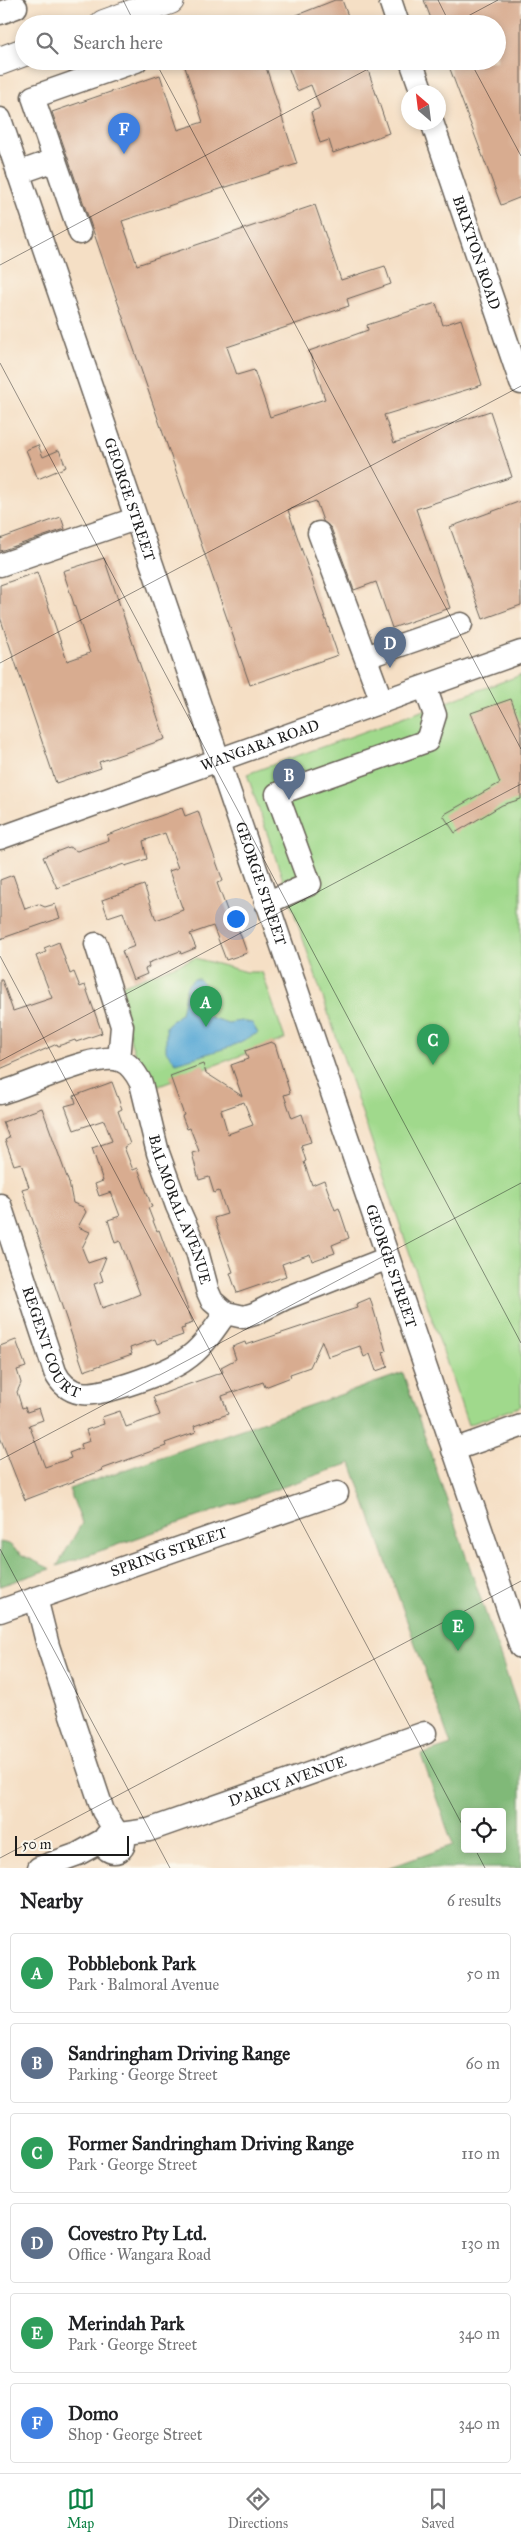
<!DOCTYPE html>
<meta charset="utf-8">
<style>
body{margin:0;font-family:"IM FELL Great Primer",serif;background:#f2f2f2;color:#202124}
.controls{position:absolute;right:15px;bottom:15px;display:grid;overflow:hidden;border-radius:5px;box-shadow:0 2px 8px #0003}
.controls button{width:45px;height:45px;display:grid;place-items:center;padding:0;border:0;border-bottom:1px solid #e0e0e0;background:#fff;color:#202124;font:25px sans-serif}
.compass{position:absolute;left:401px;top:85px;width:45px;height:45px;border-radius:50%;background:#fff;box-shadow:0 2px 8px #0003;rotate:332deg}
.scale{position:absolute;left:15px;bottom:12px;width:114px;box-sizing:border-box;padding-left:5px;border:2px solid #1c1c1c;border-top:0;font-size:14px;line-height:18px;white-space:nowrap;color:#1c1c1c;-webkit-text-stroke:4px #fbf7ec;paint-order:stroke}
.you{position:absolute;left:235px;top:918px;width:18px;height:18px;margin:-12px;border:4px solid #fff;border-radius:50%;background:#1a73e8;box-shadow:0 0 0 8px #1a73e833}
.badge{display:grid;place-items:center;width:32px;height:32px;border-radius:50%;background:#0b8043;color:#fff;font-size:16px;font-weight:700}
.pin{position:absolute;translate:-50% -41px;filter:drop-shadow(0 1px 2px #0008)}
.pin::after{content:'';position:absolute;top:26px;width:18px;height:15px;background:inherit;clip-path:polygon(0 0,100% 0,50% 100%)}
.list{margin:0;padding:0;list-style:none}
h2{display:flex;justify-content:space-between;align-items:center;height:65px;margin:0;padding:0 20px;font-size:21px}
h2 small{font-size:16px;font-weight:400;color:#757577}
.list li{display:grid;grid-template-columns:32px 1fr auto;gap:15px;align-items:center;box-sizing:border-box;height:80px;margin:0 10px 10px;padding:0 10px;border:1px solid #e0e0e0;border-radius:5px}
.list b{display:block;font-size:19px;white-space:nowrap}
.list p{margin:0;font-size:16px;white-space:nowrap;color:#757577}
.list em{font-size:16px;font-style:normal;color:#757577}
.icon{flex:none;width:28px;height:28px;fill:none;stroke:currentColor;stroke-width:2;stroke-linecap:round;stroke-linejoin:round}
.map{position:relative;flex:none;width:521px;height:1868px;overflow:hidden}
.search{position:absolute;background:#fff;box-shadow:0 2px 8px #0003;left:15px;right:15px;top:15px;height:55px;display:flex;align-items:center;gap:12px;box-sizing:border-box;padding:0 18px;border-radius:28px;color:#757577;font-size:19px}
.sheet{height:605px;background:#fff}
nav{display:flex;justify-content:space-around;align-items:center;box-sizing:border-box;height:70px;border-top:1px solid #e0e0e0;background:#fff;font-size:14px;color:#757577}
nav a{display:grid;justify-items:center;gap:2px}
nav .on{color:#0b8043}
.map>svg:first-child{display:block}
.green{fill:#a0d98c;stroke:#5e7a54}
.forest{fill:#80b978;stroke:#4e6a4a;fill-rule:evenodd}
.water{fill:#5caad6;stroke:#3c6379}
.building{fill:#d8ac90;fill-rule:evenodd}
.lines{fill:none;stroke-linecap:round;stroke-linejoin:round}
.minor-casing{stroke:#686057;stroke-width:25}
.major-casing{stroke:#686057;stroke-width:30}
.minor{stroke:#fff;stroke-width:22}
.major{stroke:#fff;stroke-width:28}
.ticks{fill:none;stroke:#1c1c1c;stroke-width:1;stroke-opacity:0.45}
.labels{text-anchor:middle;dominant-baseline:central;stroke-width:5;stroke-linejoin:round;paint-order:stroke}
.street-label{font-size:15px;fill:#1c1c1c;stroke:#fbf7ec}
</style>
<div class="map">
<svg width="521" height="1868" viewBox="0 0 521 1868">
<rect width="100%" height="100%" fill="#fbf7ec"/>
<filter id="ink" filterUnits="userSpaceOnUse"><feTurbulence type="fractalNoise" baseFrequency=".02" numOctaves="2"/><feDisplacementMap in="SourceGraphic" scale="10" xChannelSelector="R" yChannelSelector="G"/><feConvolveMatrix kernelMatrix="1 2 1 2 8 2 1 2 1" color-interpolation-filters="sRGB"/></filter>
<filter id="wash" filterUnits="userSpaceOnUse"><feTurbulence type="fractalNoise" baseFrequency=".0096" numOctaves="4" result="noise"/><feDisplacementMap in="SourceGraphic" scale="20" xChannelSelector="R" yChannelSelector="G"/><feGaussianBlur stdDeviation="1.12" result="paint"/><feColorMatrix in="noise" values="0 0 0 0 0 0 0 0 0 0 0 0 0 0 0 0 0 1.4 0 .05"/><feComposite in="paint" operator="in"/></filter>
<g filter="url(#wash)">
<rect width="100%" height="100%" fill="#f5dfc5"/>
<path class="green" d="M521,675v731l-53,19 -221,-651z
M195,958l52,14h15l23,67 -134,50 -6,-24 -10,-11 -4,-11 -10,-57z"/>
<path class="forest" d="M403,1373l118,343v152h-133l65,-23 -32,-90 30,-10 -100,-282 -294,103 25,-43 -13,-34zM465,1812h37v37h-37z
M0,1542l9,2 13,11 29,14 -51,17z"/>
<path class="water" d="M194,979h5l4,4 4,33 21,7 13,-2 11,2 6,10 -28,14 -54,16 -10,-12v-25l15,-13 6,-28z"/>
<g id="blocks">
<path class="building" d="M335,0h7l9,24h-77z
M424,0h97v197l-20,8 -54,-144h50v-37h-64z
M183,61h81l33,103 -175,57 15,44 178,-60 26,75 44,-14 6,18 -44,15 2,7 -122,41 10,28 17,-5 16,47 55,-18 -16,-48 59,-21 -1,-5 69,-22 7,22 18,-6 21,66 -98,30 10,28 96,-32 22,66 -96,32 34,99 -58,20 -16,-46 -22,8 -23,-62 -8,-7 -7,-20 -28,9 50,145 -88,30 -198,-573 108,-37 18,55 25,-8z
M286,61h79l24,72 -56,20 -4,-13 -9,3 -9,-31 9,-4 -9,-23 -14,6z
M38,445l5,12 16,-7 7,17 -28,12 -12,-29z
M521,501v104l-38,14 -33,-92z
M61,517l4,12 -65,22v-12z
M104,558l61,181 -66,23 2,6 -45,15 -56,-166v-32l37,-13 30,89 23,-8 -27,-82z
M511,699l10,28v72l-19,6 -47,28 -12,-18 57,-32 -29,-70z
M182,808l3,8 13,-5 25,70 -6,2 17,46 4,-1 9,25 -21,7 -13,-34 -23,8 6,14 -15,6 -1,-3 -32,12 1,4 -4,2 2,5 -14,6 -11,-29 13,-5 -12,-34 -15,5 -6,-17 42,-15 12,35 27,-10 -14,-39 9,-3 -13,-35 -22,8 4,18 -22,7 -1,-2 -67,24 -14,-31 26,-10 8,4 32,-11 -2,-5z
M13,875l12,34 13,-5 7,3 10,-3 5,14 -60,21v-59z
M59,942l11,32 4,-2 6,15 5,-2 17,48 -26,9 -1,-2 -17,6 -1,-2 -57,25v-89h2l11,31 39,-13 -16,-42 10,-4 -2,-4z
M271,1042l4,2 15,49 -6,2 8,23 10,-4 9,28 -10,3 5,16 -2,1 8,23 12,-5 11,30 4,-2 10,30 -17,7 3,8 -23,8 -2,-7 -28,10 4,12 -49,17 -7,-20 3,-1 -19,-54 13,-4 -8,-23 -5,2 -5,-16 -10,3 -7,-27 7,-2 -9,-23 -3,1 -5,-13 2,-1 -14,-39 33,-12 3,9 36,23 -11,-31 17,-6 -3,-8zM244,1102l9,23 -25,9 -7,-24z
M112,1082l10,27 -4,2 12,33 -6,3 9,23 5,-2 14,39 -4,1 9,23 2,-1 34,93 -9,3 1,2 -4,1 2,6 -26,9 -2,-5 -25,9 2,6 -48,17 -62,-182 7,-2 -8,-24 -7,2 -9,-25 4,-2 -6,-16 39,-14 27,75 4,20 10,4 3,5 -8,15 12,5 -8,16 6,15 18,-6 -6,15 3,9 -9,3 8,24 26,-9 12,-5 -20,-53 -5,2 -7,-23 12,-4 -9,-24 -12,4 -4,-12 8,-3 -11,-33 20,-7 -8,-21 -30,10 -9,-24 11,-3 -2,-7z
M370,1298l16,53 -3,1 5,15 -12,4 -6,-17 -6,3 -4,-11 -32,11 -6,-16 -12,26 -20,7 1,3 -26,10 -2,-5 -41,14 6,18 -34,12 2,6 -31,11 1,3 -64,23 1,1 -78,30 -25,-63v-91l16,-6 10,27 -9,3 4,13 -4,9 5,16 3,-1 2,5 12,-4 4,12 -14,5 16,42 26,-9 -2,-5 13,-5 -1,-4 9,-3 -4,-11 18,-6 -2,-7 18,-6 6,16 34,-12 -7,-18 70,-25 -2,-5 15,-8 -4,-12 13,-5 1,3 111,-37 -1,-4z"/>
</g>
</g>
<g filter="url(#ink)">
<use href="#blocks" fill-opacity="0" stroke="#686057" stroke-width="1"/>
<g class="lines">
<defs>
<g id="minor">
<path d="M390,0l8,24"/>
<path d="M0,13l16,-6"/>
<path d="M411,61l11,31"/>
<path id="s1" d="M0,119l521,1528"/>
<path id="s2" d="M432,122l89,261"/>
<path d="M18,173l37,-13"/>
<path d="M80,233l-47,-136 103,-36"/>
<path d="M319,533l63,169"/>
<path d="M0,565l135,-46"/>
<path d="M366,657l95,-33"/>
<path id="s3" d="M0,838l521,-186"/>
<path d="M266,903l44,-19 -33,-90 150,-53 8,-26 -10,-28"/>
<path d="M96,944l26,82 -3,34"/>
<path id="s4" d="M0,1093c27,-7 96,-41 120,-33 10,4 16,13 21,23l17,70 19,53 20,45 11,41 4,9 14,12 18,4 10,-3 32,-16 102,-40"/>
<path id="s5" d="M0,1205l55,167c5,11 14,19 26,21 20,4 88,-21 105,-34 17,-11 28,-30 40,-46"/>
<path d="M453,1450l68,-24"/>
<path d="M36,1598l12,48 55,165 14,22"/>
<path id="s6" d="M0,1611l337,-118"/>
<circle cx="114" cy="1842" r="10"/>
<path id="s7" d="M120,1834l29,-4 276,-97"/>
<path d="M39,1868l39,-14 27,-15"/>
</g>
<path id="major" d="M104,24l66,-24
M0,61l24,-9"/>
</defs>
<use href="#minor" class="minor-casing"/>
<use href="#major" class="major-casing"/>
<use href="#minor" class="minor"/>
<use href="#major" class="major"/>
</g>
</g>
<path class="ticks" d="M123,0l12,24M438,0l12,24M453,24l45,-24M155,61l366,688M470,61l51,95M0,265l383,-204M0,363l521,980M0,663l521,-277M0,956l465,874M0,1061l521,-277M0,1460l521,-277M0,1549l170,319M475,1849l10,19M0,1858l521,-277"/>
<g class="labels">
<g class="street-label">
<text stroke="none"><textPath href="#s2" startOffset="138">BRIXTON ROAD</textPath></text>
<text stroke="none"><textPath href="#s1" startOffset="402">GEORGE STREET</textPath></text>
<text stroke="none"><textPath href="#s3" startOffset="276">WANGARA ROAD</textPath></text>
<text stroke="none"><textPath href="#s1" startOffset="808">GEORGE STREET</textPath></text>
<text stroke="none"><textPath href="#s4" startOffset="290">BALMORAL AVENUE</textPath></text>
<text stroke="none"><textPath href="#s1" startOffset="1212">GEORGE STREET</textPath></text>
<text stroke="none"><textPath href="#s5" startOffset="148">REGENT COURT</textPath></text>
<text stroke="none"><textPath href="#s6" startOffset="179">SPRING STREET</textPath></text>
<text stroke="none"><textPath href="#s7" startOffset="176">D'ARCY AVENUE</textPath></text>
</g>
</g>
</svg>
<div class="controls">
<button><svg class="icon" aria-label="locate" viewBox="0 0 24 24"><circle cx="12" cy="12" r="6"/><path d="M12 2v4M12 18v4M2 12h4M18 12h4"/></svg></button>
</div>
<svg class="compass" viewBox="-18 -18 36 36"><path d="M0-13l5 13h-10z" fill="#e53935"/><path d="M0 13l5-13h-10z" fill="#757577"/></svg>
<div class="scale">50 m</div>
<div class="you"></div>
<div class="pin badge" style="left:206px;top:1027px;background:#2e9e5b">A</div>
<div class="pin badge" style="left:289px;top:800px;background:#5c6f8a">B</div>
<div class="pin badge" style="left:433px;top:1065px;background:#2e9e5b">C</div>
<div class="pin badge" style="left:390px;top:668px;background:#5c6f8a">D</div>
<div class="pin badge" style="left:458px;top:1651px;background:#2e9e5b">E</div>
<div class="pin badge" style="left:124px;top:154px;background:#3f7fe0">F</div>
<div class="search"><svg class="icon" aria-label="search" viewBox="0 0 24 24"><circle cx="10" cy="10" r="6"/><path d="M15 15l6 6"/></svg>Search here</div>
</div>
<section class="sheet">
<h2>Nearby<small>6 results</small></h2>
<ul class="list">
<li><span class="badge" style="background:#2e9e5b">A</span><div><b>Pobblebonk Park</b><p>Park · Balmoral Avenue</p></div><em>50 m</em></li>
<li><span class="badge" style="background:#5c6f8a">B</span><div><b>Sandringham Driving Range</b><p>Parking · George Street</p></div><em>60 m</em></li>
<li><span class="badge" style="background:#2e9e5b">C</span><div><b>Former Sandringham Driving Range</b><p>Park · George Street</p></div><em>110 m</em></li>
<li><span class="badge" style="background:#5c6f8a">D</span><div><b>Covestro Pty Ltd.</b><p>Office · Wangara Road</p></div><em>130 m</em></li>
<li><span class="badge" style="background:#2e9e5b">E</span><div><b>Merindah Park</b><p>Park · George Street</p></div><em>340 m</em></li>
<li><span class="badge" style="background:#3f7fe0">F</span><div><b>Domo</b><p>Shop · George Street</p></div><em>340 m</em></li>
</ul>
</section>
<nav>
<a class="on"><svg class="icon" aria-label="map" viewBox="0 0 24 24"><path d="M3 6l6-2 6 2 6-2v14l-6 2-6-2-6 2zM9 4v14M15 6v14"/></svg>Map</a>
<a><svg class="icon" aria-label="directions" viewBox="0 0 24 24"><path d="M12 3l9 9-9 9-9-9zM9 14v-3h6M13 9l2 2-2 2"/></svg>Directions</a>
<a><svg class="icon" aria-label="saved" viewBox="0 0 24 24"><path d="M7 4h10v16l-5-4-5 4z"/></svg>Saved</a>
</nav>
